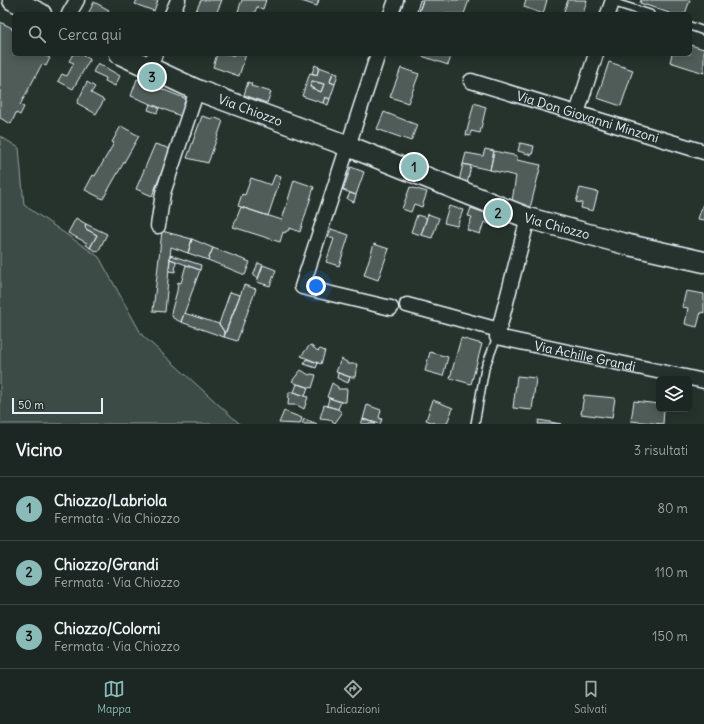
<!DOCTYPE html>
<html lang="it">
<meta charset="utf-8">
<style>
body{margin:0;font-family:Delius,sans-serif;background:#252e2a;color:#f1f3f6}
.controls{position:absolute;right:12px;bottom:12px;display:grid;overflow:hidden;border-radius:6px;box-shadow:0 2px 10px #0003}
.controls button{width:36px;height:36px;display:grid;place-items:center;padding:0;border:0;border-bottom:1px solid #3a4340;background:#1c2622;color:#f1f3f6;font:20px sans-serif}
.scale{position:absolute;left:12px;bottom:10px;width:91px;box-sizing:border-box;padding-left:4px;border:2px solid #e8f1f8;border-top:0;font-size:11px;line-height:14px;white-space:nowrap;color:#e8f1f8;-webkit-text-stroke:3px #26332d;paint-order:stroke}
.you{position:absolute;left:316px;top:286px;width:14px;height:14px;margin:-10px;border:3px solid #fff;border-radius:50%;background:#1a73e8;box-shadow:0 0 0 6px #1a73e833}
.badge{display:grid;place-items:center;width:26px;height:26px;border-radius:50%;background:#8bbbb9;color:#111;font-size:13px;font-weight:700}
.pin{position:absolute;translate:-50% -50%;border:2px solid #fff;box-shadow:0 1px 4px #0006}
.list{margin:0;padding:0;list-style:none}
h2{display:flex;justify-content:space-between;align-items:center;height:52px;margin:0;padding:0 16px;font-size:17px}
h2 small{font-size:13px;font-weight:400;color:#a0a5a5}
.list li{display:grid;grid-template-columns:26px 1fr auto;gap:12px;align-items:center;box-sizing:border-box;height:64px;padding:0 16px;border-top:1px solid #3a4340}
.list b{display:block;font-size:15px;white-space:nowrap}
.list p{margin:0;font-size:13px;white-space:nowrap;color:#a0a5a5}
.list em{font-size:13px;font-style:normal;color:#a0a5a5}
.icon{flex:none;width:22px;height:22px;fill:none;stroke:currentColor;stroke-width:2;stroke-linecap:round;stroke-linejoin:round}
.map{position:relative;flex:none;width:704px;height:424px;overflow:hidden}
.search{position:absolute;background:#1c2622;box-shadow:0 2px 10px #0003;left:12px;right:12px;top:12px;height:44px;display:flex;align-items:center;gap:10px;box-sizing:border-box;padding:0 14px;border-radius:6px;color:#a0a5a5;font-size:15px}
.sheet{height:244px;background:#1c2622}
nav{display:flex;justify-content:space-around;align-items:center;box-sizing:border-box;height:56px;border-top:1px solid #3a4340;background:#1c2622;font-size:11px;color:#a0a5a5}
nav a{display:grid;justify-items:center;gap:2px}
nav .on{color:#8bbbb9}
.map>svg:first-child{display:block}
.green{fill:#3e4b47;stroke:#939ea0}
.building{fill:#505c59;stroke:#e8f1f8;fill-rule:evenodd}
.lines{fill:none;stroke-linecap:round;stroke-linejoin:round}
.lane-casing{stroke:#e8f1f8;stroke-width:10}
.street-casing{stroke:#e8f1f8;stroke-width:17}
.secondary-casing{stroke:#e8f1f8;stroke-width:23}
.lane{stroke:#26332d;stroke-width:7}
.street{stroke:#26332d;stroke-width:14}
.secondary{stroke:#26332d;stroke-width:20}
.labels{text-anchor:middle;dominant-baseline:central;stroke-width:4;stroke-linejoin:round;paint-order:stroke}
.street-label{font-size:13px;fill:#e8f1f8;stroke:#26332d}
</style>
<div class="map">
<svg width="704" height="424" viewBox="0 0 704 424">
<rect width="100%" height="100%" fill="#26332d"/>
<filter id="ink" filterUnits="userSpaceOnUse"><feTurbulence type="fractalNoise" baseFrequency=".025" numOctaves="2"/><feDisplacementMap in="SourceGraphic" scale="8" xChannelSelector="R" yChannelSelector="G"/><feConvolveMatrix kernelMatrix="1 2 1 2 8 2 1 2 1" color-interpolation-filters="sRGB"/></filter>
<g filter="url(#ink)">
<path class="green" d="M0,136l19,12 5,57 75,52 43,78 98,89h-240z"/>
<path class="building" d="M137,0h21l-4,11 -19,-7z
M201,0h21l-6,14h-19l-2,-1z
M242,0h24l-3,9 -6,-2 -3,7h-17z
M298,0h21l-2,6z
M420,0h3l-4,12 -2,-1z
M423,0h46l-5,14h-39l-6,-2z
M526,0h21l-4,14 -19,-7z
M568,0h19l-4,14h-20z
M641,0h49l-5,14h-13l-32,-11z
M94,2l15,8 -2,4h-19z
M0,22l12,6 -1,1 3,2v23h31l-1,1 6,3 -4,8 -4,-2 -22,41 4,2 -4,8 -4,-2 -5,11 -11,-6z
M690,45l14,4v24l-34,-11 2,-8h18z
M73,54h7l10,5 -17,30 -15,-8 4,-7 5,2 7,-13 -5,-2z
M217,54h12l5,2v-2h12l-7,22 -26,-9z
M416,54h36l-4,11z
M609,62l24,8 -12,36 -24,-8z
M98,63l22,13 -5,10 -10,-5 1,-3 -13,-6z
M315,65l4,2 -2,8 -5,-2z
M319,67l14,5 -3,10 5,2 -5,15 -5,-2 -2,6 -21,-7 8,-23 7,2zM312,81l12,3 -3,8 -11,-5z
M401,68l18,6 -11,29 -18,-6z
M333,72l5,2 -3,10 -5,-2z
M137,79l52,21 -6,17 -52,-21z
M312,81l12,3 -3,8 -11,-5z
M87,82l8,5 -4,6 13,7 -8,14 -19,-11z
M248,82l4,2 -1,2 20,6 -4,11 -23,-8z
M325,97l5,2 -2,6 -5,-2z
M474,103l12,4 -6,26 -9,-2 -1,5 -4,-1z
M150,104l9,4 -2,5 -9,-3z
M384,112l33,13 -6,16 -34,-12z
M202,116l10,3 1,-2 10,4 -15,42 -21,-5z
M121,126l18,10 -36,63 -18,-9 8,-15 2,1 19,-33 -2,-1z
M520,143l14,3 -2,9 -14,-4z
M155,144l16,5 -19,47 -16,-7z
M485,149l9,2 -4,19 -27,-6 3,-11 17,3z
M494,151l23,5v4l24,5 -11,43 -18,-7 4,-25 -26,-6z
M463,164l8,2 -4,18 -8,-3z
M351,167l13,5 -8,23 -13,-5z
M275,175l6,2 -13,39 -30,-10 4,-12 3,1 6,-17 20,7z
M294,180l20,7 -14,45 -10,-4 -2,3h-2l-1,2 -2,-1 -3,10 -47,-15 8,-20 41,13z
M410,187l17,5 -5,15 -8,-3 -3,8 -9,-3z
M580,188l18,4 -5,19 -12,-3 1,-5 -6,-1z
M350,193l6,2 -2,7 -7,-3z
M703,204l1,1v15l-6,-1z
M449,206l14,4 -6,16 -13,-3z
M471,208l25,9 -3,8 -9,-3 -4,12 -13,-4 5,-13 -4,-1z
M428,214l11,4 -7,20 -11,-3z
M417,215l10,3 -6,17 -10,-3z
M76,218l10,6 -1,2 1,3 11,6 -7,13 -4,-3 1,-2 -19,-10z
M86,224l21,10 -9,18 -8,-4 7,-13 -11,-6 -1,-3z
M331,229l18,6 -10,31 -13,-4 8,-23 -6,-2z
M162,231l30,8 -4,14 -17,-6 -6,65 -12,-1z
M192,239l21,9 -5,12 -20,-7z
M374,244l15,5 -11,31 -14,-5z
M213,248l37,14 -5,13 -37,-15z
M170,255l31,10 -1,5 -30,-11z
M170,259l6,2 -1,11 -6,-1z
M258,263l5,2 -5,13 -5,-2z
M186,265l14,5 -19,52 -8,-4 -2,-5 6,-22 1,-9 3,1z
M263,265l13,5 -6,16 -13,-4z
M244,285l12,4 -19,52 -13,-4z
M686,291l18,3v19l-3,-1 -4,15 -12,-3 3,-16 -6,-1z
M230,292l10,3 -15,38 -6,-9z
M184,313l35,11 6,9 -1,4 -43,-15z
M461,338l21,6 -11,40 -21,-6z
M310,345l8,6 2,-2 5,2 -4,13 -20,-8z
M430,352l18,5 -5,19 -18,-5z
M306,359l12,4 -2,5 -12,-4z
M341,359l6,3v2h10l-2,13h-5l-14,-5z
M301,370l8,5 2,-1 5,1 -4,13 -15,-4 -5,-3z
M338,373l12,4 -2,6 -11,-5z
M517,376l19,2 -4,32 -19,-2z
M332,383l6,4v2h9l-1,13h-5l-14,-5z
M297,384l11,3 -3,9 -11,-4z
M289,392h5l14,5 -4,12 -7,-4h-9z
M584,395l31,3 -3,20 -31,-4z
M329,398l12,4 -3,7 -11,-3z
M433,400l20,8 -6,15 1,1h-12l-10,-4z
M634,401l25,3v5h5l-1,15 -32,-3z
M324,405l14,4 4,4 -7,10 -6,-4 -9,-1z
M367,405l14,5 -2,8 3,1 -2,5 -17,-5z
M284,411l18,7 -2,6 -21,-1z
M304,419l11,4 2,1h-15z
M363,419l13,5h-15z
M539,420l22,4h-23z"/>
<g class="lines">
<defs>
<path id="lane" d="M612,2l38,12
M690,26l14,5
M475,424l10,-56 12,-31"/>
<g id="street">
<path d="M69,14l8,-14"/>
<path d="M172,14l6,-14"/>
<path d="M391,14l5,-14"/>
<path d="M608,14l5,-14"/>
<path d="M378,54l-76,233 89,21"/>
<path d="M149,68l6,-14"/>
<path id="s1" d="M471,81l233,71"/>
<path d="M577,113l19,-59"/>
<path id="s2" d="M528,218l-31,119 207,44"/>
<path d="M158,226l5,-33 34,-103"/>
<path d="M407,305l92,25"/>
</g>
<g id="secondary">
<path d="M13,0l28,14"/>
<path id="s3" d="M120,54l77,36 151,56 180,72 101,27 75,17"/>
</g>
</defs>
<use href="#lane" class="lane-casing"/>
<use href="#street" class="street-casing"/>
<use href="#secondary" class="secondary-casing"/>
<use href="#lane" class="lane"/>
<use href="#street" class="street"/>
<use href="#secondary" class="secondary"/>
</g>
</g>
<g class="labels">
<g class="street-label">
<text stroke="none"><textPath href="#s3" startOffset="142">Via Chiozzo</textPath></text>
<text stroke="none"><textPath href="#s1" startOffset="122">Via Don Giovanni Minzoni</textPath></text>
<text stroke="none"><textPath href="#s3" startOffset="470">Via Chiozzo</textPath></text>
<text stroke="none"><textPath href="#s2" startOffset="213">Via Achille Grandi</textPath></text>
</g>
</g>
</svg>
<div class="controls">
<button><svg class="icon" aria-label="layers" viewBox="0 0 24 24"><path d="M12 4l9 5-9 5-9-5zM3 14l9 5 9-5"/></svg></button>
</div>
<div class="scale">50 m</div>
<div class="you"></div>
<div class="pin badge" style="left:414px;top:167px">1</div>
<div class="pin badge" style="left:498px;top:213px">2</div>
<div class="pin badge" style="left:152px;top:77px">3</div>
<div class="search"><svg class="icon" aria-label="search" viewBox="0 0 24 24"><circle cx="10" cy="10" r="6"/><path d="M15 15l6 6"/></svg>Cerca qui</div>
</div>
<section class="sheet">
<h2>Vicino<small>3 risultati</small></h2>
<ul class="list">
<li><span class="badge">1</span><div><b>Chiozzo/Labriola</b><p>Fermata · Via Chiozzo</p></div><em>80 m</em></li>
<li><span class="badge">2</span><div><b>Chiozzo/Grandi</b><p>Fermata · Via Chiozzo</p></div><em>110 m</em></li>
<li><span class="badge">3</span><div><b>Chiozzo/Colorni</b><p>Fermata · Via Chiozzo</p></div><em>150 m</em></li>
</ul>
</section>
<nav>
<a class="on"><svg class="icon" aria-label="map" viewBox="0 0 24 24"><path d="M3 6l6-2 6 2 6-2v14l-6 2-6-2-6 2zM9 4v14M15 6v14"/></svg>Mappa</a>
<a><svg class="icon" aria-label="directions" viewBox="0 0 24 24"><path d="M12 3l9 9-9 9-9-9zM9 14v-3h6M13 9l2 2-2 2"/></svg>Indicazioni</a>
<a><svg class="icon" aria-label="saved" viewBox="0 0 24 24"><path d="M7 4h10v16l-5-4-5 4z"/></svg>Salvati</a>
</nav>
